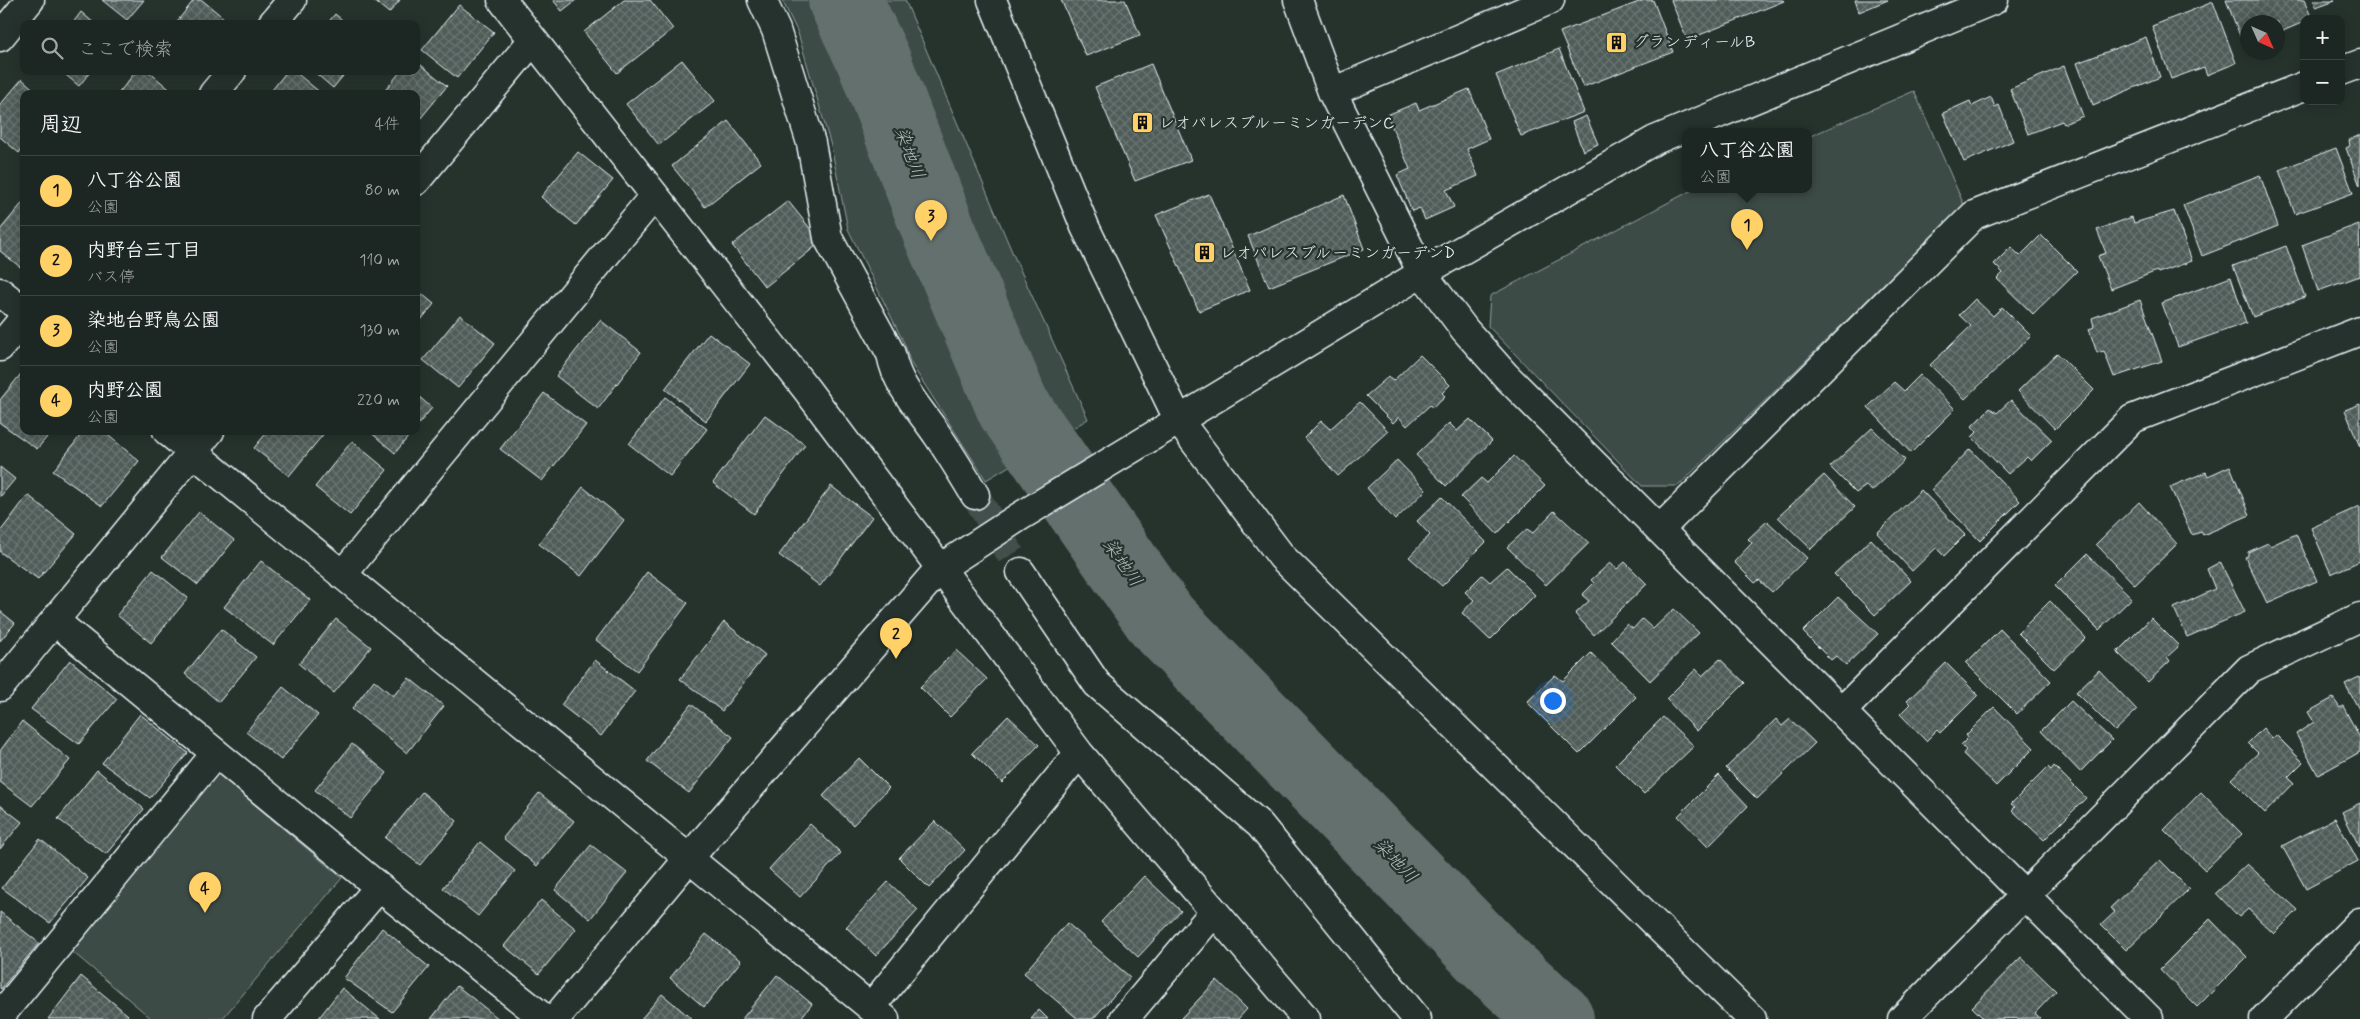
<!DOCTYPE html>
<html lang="ja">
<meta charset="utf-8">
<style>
body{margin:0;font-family:Mynerve,"Klee One",sans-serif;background:#29322f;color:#f1f3f6}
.controls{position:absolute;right:15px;top:15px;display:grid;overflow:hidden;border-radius:10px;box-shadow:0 2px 12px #0003}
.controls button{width:45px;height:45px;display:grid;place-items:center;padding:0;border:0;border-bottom:1px solid #3a4340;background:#1c2622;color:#f1f3f6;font:25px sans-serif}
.compass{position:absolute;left:2240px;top:15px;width:45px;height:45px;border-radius:50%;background:#1c2622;box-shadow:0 2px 12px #0003;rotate:135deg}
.you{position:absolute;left:1552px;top:700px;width:18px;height:18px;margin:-12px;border:4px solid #fff;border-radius:50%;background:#1a73e8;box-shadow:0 0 0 8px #1a73e833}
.badge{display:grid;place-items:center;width:32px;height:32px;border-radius:50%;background:#ffd166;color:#111;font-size:16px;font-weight:700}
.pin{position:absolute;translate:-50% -41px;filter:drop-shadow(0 1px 2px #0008)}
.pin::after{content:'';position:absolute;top:26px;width:18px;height:15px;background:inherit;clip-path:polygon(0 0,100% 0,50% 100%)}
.popup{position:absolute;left:1682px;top:128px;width:130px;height:65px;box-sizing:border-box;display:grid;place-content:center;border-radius:10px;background:#1c2622;filter:drop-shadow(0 1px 4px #0005);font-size:16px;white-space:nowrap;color:#a0a5a5}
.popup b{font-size:19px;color:#f1f3f6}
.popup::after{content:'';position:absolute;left:50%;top:100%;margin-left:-10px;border:10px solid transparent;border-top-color:#1c2622}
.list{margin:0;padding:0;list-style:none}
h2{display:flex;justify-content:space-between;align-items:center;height:65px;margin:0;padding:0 20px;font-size:21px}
h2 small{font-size:16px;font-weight:400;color:#a0a5a5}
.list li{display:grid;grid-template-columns:32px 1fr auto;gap:15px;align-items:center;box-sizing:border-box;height:70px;padding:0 20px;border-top:1px solid #3a4340}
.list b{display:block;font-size:19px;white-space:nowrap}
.list p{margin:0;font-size:16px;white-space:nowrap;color:#a0a5a5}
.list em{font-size:16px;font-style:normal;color:#a0a5a5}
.icon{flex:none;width:28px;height:28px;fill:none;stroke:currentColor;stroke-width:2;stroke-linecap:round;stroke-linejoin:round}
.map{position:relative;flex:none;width:2360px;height:1019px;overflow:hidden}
.search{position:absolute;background:#1c2622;box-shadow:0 2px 12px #0003;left:20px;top:20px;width:400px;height:55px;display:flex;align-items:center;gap:12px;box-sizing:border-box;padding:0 18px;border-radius:10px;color:#a0a5a5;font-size:19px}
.panel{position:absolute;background:#1c2622;box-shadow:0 2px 12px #0003;left:20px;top:90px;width:400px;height:345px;border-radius:10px}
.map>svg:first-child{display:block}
.park{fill:#3e4b47;stroke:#939ea0}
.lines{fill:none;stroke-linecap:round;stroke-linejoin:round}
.river{stroke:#636f6d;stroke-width:74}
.building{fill:url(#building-cross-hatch);stroke:#e8f1f8}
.minor-tunnel{stroke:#43504b;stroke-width:28;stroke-dasharray:28 14;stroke-linecap:butt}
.minor-casing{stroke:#e8f1f8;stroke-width:31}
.tertiary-casing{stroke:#e8f1f8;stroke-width:31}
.minor{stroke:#26332d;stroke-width:28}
.tertiary{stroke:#26332d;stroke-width:28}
.labels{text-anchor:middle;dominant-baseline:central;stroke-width:4.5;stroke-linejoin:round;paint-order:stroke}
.poi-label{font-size:16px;fill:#e8f1f8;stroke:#26332d;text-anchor:start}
.water-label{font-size:18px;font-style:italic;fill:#b3bdc0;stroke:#26332d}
</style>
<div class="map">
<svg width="2360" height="1019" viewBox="0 0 2360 1019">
<defs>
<pattern id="building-cross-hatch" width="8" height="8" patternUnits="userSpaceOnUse" patternTransform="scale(1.25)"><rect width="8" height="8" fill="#505c59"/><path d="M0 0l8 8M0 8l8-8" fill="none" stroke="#697472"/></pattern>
</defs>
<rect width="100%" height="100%" fill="#26332d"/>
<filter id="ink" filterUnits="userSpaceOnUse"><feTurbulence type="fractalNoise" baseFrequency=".02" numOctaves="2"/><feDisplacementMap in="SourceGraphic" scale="10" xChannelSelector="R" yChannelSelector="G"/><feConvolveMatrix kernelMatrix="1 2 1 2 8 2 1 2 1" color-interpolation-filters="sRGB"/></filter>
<g filter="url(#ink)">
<path class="park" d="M782,0h123l108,254 75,165 -102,61 -76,-118 -5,-17 -57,-116 -17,-83 -33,-113z
M1914,91l50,114 -286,281h-36l-154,-160 2,-30 204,-107h114v-52z
M217,773l125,105 -120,141h-70l-84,-71z"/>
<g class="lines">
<path class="river" d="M845,0l28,59 66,172 74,176 149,214 330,339 65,59"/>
</g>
<path class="building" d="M102,0h42l-17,20z
M194,0h8l29,24h-56z
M373,0h27l-11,13z
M553,0h23l-14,11z
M624,0h26l23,29 -56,44 -33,-41z
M1061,0h64l15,35 -54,21z
M1644,0h9l20,52 -90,35 -23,-55z
M1671,0h112l1,1 -97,39z
M1855,0h33l-29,12z
M2226,0h78l8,19h-8v3l-26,11v-11h-30v22l-4,2z
M2314,0h21l-19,7z
M2213,2l23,61 -29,12 -3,-8 -33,12 -19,-53z
M459,5l35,27 -37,46 -35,-28z
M81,12l14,12h-23z
M335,14l12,10h-20z
M2146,37l14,40 -67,28 -16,-42z
M1559,49l25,63 -63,24 -25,-61z
M682,60l33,41 -56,44 -33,-41z
M416,61l31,25 -31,38v-30h-34l19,-23h15z
M1151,64l40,96 -56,21 -40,-94z
M2064,66l19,50 -19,8 -2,-3 -34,13 -18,-45z
M61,71h30l-12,15z
M136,71h12l27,23h-57z
M287,71h7l28,23h-53z
M313,71h34l-14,17z
M22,79l17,15h-15v53l-5,6 -19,-16v-32z
M1469,89l20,50 -22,10 11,27 -32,14 8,17 -29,13 -5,-12 -8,3 -15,-36 13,-6 -23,-54 29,-12 3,7z
M1991,97l4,10 4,-2 14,36 -49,21 -21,-49 27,-12 2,5z
M1586,116l12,28 -15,7 -11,-29z
M728,121l33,42 -56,44 -33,-41z
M2360,135v51l-14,-38 4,-2 -1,-6z
M2336,148l17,45 -58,21 -16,-44z
M578,152l35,28 -37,45 -35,-28z
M2260,175l18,51 -76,30 -19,-51z
M1209,194l41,96 -51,21 -43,-96z
M1344,195l20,54 -95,38 -21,-51z
M24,201v69l-24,-19v-21z
M788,201l33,41 -56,45 -33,-42z
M2174,211l18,50 -34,12 -1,-2 -46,18 -13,-33 8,-3 -9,-23 35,-13 2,6z
M2359,224l1,52 -42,15 -16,-46z
M2041,235l36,36 -44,43 -36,-35 6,-6 -9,-9 17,-17 9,9z
M2286,246l19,51 -52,20 -20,-51z
M2231,277l15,46 -68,24 -16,-44z
M416,289l18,15 -18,22z
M1975,299l18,17 9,-9 29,29 -66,63 -35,-34 41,-39 -12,-11z
M2140,300l22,61 -48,16 -10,-26 -7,2 -8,-24 5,-2 -2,-9z
M460,315l35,28 -37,45 -35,-28z
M600,320l41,32 -43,57 -42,-33z
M709,333l41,31 -44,57 -41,-32z
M2057,353l37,37 -39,39 -37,-38z
M1420,355l30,30 -8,8 3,3 -13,12 -2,-3 -23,21 -8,-9 -6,6 -27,-27 22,-19 5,4z
M24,370v61h28l-15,18 -37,-26v-23z
M1920,375l35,34 -44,44 -43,-46 26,-25 10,9z
M544,393l42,32 -44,56 -42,-32z
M416,394l16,14 -16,19z
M665,397l42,32 -37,47 -41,-32z
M2011,400l41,40 -21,21 -4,-4 -19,17 -36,-37 5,-5 -5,-6 18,-18 7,5z
M1360,402l28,29 -50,45 -34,-38 17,-17 9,8z
M2360,404v43l-15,-37z
M765,415l40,30 -51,69 -41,-31z
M1470,419l22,22 -46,45 -30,-31 33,-32 8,8z
M1872,428l33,32 -33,31 -6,-5 -10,7 -26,-26z
M84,431h19l36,30 -37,45 -49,-35z
M268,431h58l-37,45 -35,-28z
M369,431h44l-18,22z
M352,441l35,29 -37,45 -35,-28z
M1970,449l50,52 -40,40 -49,-51z
M1514,456l31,30 -48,48 -36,-37 20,-19 6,5z
M1397,460l29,30 -31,30 -28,-32z
M2230,466l20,49 -47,20 -2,-3 -9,3 -22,-48 36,-15 2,4z
M0,467l15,12 -15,18z
M1824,475l31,32 -44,42 -33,-32z
M831,486l41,31 -52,69 -41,-31z
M583,487l41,33 -43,56 -42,-32z
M1921,490l44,45 -21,21 -8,-8 -24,23 -35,-38z
M28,495l48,39 -38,45 -38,-27v-20z
M1442,497l44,45 -44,44 -33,-29 21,-22 -13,-14z
M2139,502l38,42 -42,41 -39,-41z
M2360,506v55l-29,13 -20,-46z
M1554,511l35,32 -43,42 -39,-38 20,-18 6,4z
M199,512l35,28 -36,45 -36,-28z
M1767,521l40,37 -35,34 -13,-12 -4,3 -21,-21 18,-19 -4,-4z
M2296,534l21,47 -50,22 -22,-46 3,-1v-4l20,-9 2,3z
M1871,539l40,42 -36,34 -41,-41z
M2087,554l45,44 -33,32 -44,-44z
M261,561l49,39 -37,45 -49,-38z
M1625,562l22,22 -53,51 -19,-21 14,-13 -7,-6 12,-12 -3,-3 19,-17 7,6z
M2220,562l25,50 -58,25 -13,-29 41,-19 -8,-20z
M1507,567l28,28 -45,45 -28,-27 12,-13 -9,-8 17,-17 8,7z
M153,570l35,28 -37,45 -34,-28z
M647,572l41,31 -51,68 -41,-31z
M1838,597l40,37 -32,31 -10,-9 -5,4 -28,-28z
M2050,601l36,37 -32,31 -36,-36z
M1674,609l25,24 -49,48 -39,-40 16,-17 6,5 9,-10 11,10z
M0,611l15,12 -15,18z
M2151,618l28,28 -12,11 3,4 -22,21 -31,-30z
M336,619l35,28 -37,46 -35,-29z
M724,622l41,33 -43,56 -42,-32z
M221,629l35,28 -37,45 -34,-28z
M2000,629l51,52 -34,33 -51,-51z
M956,650l31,29 -37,38 -30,-30z
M1591,653l45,44 -57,57 -52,-52 28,-27 8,6z
M1720,659l25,24 -48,48 -31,-32 30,-30 6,7z
M70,660l47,39 -38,45 -48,-35z
M595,660l40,31 -34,45 -40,-31z
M1946,663l32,32 -38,38 -3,-3 -11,11 -26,-27 10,-10 -3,-3z
M2099,670l38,40 -22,21 -39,-39z
M2359,677l1,3v31l-15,-27z
M409,678l35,28 -37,47 -55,-44 22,-29 19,16z
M283,687l35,28 -37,45 -35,-28z
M2333,698l7,10 3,-2 17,32v14l-42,23 -22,-41 18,-12 -6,-10z
M2071,701l41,39 -32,32 -39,-41z
M691,704l42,33 -44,56 -42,-32z
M1994,707l40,41 -38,38 -33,-32 3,-4 -5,-5 7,-7 -2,-3z
M140,714l48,39 -38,45 -48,-35z
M1008,716l31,29 -37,38 -30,-30z
M1663,717l31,29 -50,48 -29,-29z
M1776,719l6,7 8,-7 25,24 -58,56 -31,-31z
M22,721l48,39 -38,46 -32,-24v-31z
M2263,728l9,11 4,-4 27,27 -15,15 6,6 -29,30 -34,-34 27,-26 -10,-10z
M352,744l35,29 -37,45 -35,-28z
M859,758l30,30 -36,37 -30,-29z
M2054,766l32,32 -42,42 -32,-30 3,-3 -4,-3 37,-37 3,3z
M97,770l47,39 -38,45 -48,-35z
M1719,775l29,31 -40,41 -30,-31z
M422,792l35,29 -37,44 -35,-27z
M2201,792l41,42 -37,36 -41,-40z
M539,793l35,28 -37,45 -34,-28z
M2360,803v45l-18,-36z
M0,805l22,17 -22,27z
M2335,818l23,43 -52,28 -24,-43z
M935,821l30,29 -36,38 -30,-30z
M810,824l31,29 -41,44 -31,-28z
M40,839l48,39 -38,45 -48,-35z
M480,842l35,29 -37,45 -35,-28z
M591,845l36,28 -37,46 -35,-29z
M2160,860l29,29 -63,61 -25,-25 14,-13 -5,-4z
M2247,864l51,46 -24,24 -26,-25 -9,8 -23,-24z
M1144,876l37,35 -43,46 -37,-35z
M888,882l30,28 -42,46 -30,-29z
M541,900l35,29 -37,45 -35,-28z
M0,912l39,31 -38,46 -1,-1z
M2210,919l37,38 -50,50 -37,-38z
M1067,923l63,54 -37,42h-15l-54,-46z
M382,928l47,39 -37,45 -48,-34z
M706,934l35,27 -37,46 -34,-29z
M2021,957l35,34 -21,22 5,5 -56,1 -12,-12z
M777,975l35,29 -12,15h-58z
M81,976l47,39 -3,4h-77z
M1217,980l30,29 -9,10h-56l-1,-1z
M457,986l42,33h-68z
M342,988l38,31h-62z
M662,994l30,25h-51z
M1039,1010l9,9h-17z"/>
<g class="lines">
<path class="minor-tunnel" d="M975,495l46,77"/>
<defs>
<path id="minor" d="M502,0l305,390 272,363 227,266
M762,0l14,30 35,113 17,95 63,116c6,33 29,55 47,82 13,19 25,39 37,59
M1298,0l34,92 90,181 43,57 41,46 643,643
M272,24l20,-24
M0,37l30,-37
M2341,71l19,-7
M1332,92l218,-92
M213,94l19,-23
M416,181l117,-141
M0,292l24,19
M0,347l24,-29
M167,431l718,588
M1660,529l314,-314 330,-129
M1021,572l76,112 163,141 157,194
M342,575l312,-379
M55,621l324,266 166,132
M0,687l210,-256
M1842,711l290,-292 228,-88
M871,1007l208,-254
M0,1016l216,-263
M267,1019l112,-132
M1124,1019l89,-106
M1902,1019l347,-350 111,-52
M2264,1019l96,-97"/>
<path id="tertiary" d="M992,0l93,227 94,194 103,136 470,462
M555,1019l134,-161 250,-289 80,-52 403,-244 233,-133 339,-140"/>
</defs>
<use href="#minor" class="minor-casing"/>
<use href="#tertiary" class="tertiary-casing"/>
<use href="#minor" class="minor"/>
<use href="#tertiary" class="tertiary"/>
</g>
</g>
<defs>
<symbol id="building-square" viewBox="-11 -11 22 22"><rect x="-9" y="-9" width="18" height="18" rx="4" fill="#ffd166" stroke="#26332d"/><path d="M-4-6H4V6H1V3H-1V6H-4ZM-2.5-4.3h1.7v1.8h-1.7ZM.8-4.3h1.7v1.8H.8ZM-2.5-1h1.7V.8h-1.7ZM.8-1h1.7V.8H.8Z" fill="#111"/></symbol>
</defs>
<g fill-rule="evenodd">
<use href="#building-square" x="1604" y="30" width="25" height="25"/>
<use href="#building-square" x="1130" y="110" width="25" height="25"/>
<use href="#building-square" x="1192" y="240" width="25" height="25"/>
</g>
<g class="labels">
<g class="poi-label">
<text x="1633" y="42">グランディールB</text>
<text x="1159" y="123">レオパレスブルーミンガーデンC</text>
<text x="1220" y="253">レオパレスブルーミンガーデンD</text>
</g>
<g class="water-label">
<text transform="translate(909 153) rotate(69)">染地川</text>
<text transform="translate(1122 563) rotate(55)">染地川</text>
<text transform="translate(1395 861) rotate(46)">染地川</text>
</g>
</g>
</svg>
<div class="controls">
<button>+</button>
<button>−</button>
</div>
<svg class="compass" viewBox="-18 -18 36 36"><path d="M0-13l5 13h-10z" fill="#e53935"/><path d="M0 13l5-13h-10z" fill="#a0a5a5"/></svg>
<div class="you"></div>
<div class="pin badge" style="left:1747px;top:250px">1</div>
<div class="popup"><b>八丁谷公園</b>公園</div>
<div class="pin badge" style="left:896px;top:659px">2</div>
<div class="pin badge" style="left:931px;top:241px">3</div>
<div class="pin badge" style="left:205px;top:913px">4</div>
<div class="search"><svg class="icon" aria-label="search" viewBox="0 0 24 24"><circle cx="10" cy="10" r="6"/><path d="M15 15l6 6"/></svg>ここで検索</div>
<section class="panel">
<h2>周辺<small>4件</small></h2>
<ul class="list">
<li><span class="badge">1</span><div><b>八丁谷公園</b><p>公園</p></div><em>80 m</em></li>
<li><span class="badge">2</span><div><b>内野台三丁目</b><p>バス停</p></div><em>110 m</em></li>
<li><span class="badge">3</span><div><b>染地台野鳥公園</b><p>公園</p></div><em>130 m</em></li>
<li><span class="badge">4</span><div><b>内野公園</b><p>公園</p></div><em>220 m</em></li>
</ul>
</section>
</div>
